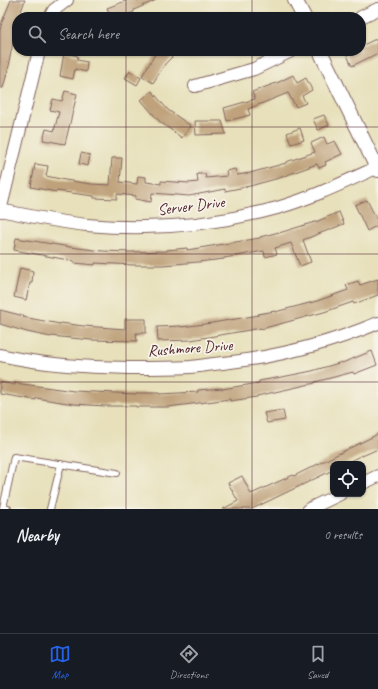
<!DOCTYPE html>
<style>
body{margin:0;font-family:Caveat,sans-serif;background:#242831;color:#f1f3f6}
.controls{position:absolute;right:12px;bottom:12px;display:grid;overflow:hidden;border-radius:8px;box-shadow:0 1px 3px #0004}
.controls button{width:36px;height:36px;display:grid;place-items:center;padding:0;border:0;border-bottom:1px solid #363941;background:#171b24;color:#f1f3f6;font:20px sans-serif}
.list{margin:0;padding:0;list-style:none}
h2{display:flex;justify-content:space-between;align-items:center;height:52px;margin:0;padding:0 16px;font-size:17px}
h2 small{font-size:13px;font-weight:400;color:#9ea1a6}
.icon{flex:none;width:22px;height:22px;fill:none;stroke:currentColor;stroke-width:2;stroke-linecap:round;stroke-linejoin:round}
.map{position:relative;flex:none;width:378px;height:509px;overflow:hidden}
.search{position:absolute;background:#171b24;box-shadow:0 1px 3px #0004;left:12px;right:12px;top:12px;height:44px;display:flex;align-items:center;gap:10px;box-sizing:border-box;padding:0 14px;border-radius:16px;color:#9ea1a6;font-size:15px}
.sheet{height:124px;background:#171b24}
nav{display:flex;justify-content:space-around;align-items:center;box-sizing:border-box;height:56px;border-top:1px solid #363941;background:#171b24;font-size:11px;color:#9ea1a6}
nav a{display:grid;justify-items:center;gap:2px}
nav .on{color:#2563eb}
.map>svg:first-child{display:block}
.building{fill:#bfa27c}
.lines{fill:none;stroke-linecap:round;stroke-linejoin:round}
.service-casing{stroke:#81635d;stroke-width:8}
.minor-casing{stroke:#81635d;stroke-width:14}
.tertiary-casing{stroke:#81635d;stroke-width:16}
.service{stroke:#fff;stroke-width:6}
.minor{stroke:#fff;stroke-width:12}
.tertiary{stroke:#fff;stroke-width:14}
.grid{fill:none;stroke:#4a1f2b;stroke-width:1;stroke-opacity:0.55}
.labels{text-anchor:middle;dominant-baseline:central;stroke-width:3.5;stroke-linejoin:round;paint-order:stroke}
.street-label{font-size:16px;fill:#4a1f2b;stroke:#f7f3e8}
</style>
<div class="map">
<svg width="378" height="509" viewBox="0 0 378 509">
<rect width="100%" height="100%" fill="#f7f3e8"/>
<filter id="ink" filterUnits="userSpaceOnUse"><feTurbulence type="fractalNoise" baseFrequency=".025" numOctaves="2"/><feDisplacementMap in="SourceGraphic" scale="8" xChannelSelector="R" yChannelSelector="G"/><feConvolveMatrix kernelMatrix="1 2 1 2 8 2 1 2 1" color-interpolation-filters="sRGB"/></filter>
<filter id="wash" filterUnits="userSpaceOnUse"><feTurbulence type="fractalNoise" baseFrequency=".012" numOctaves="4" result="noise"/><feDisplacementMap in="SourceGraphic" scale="16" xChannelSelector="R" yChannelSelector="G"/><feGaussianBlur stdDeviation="0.9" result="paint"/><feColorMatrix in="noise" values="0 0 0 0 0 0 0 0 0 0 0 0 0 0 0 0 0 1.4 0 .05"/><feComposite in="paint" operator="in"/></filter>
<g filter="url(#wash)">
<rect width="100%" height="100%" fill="#e7e0ba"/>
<g id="blocks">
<path class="building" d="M11,0h14l-6,17h-2v5l-8,40h1l-7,26h-3v-57l2,-9z
M128,0h28l-22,10v2l-12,5h-11l-4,-9z
M378,38v15l-26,13 -7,-15h16v-5z
M157,51h21l-13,13 -12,19 -11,-7z
M64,53l14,3 -1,4 10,2 -1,10 -11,-3 -2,10 -13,-3z
M130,71l11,7 -4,7 -12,-7z
M293,75l4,8 9,-5 6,12 -10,6 4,7 -10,4 -8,-14 -40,16 2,6 -23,6 -3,-13 31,-9 -3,-7 27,-10z
M65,91l12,3 -12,50 -22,-4 3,-11 8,2 5,-19 -9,-2 3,-11 9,2z
M152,91l16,19 23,16 -9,12 -23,-17 -18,-21z
M324,115l5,10 -11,5 -5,-11z
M195,121h27l4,13 -30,1z
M300,128l4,12 -13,4 -4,-11z
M324,137l3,7 8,-3 7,13 -17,8 1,3 -7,3 -2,-4 -38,14 -29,8 -25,5v-2l-36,7 -37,-3 -1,9 -16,-3 1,-3 -19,-2v5l-23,-1v-2l-38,-5v1l-25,-5 4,-23 13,2 -2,10 19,4 26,4 19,1 2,-27h10l-2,24 17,2 1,-8 8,1v5l15,2v-3l28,2 9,-1 -1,-8h8l1,4 21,-2 -1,-5 9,-2 2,6 13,-2 36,-10v-1l29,-10 -4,-9z
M81,153l9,2 -2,11 -9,-2z
M367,200l11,22v3l-11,6 -12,-26z
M339,212l5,12 -41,16 8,22 -11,4 -9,-23 -16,5 2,6 -12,3 -1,-6 -40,7v1l-26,3 -35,3h-29l-39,-2v2l-21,-2v-2l-60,-11 2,-12 54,9 33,4 28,1 36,-1v-1l20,-2v2l73,-12v-1l19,-5v1l39,-12z
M20,268l13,3 -1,12h-2l-4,17 -12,-3z
M378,279v16l-24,9 -1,-2 -29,10 -63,17v-1l-70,12 -33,1 -1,-14 24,-1v1l31,-4 47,-8 -1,-1 17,-3v1l42,-11 31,-11 -2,-5 12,-4 2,4z
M0,310l24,6 -1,1 37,7v-1l24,3 41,3v-10h21v14h-10l1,8 -46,-1 -40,-4v1l-24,-5 -27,-8z
M372,351l5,14 -23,9 -1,-2 -38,10v1l-58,13v1l-27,4v-2l-62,8h-32v-1h-31l-31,-2 -38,-6v2l-36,-6v-12l15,3v-2l59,8 62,3v-1h23v1l39,-2v-2l24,-2v1l37,-6v-2l28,-5 25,-5 30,-9v1z
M283,410l2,10 -18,3 -3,-10z
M378,434v15l-16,7v-1l-18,9h-11v6l-81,39h-29l15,-8 -10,-18 14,-7 9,18 42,-19 1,1z"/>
</g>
</g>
<g filter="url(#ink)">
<use href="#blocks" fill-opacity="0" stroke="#81635d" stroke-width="1"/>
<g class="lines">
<defs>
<path id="service" d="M8,509l-5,-1 11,-51 103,16
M50,509l11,-45"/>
<path id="minor" d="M50,17l4,-7 13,-10
M361,17l17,-8
M195,86l59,-17 37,-18
M0,210c29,6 58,12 87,15 63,6 128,0 190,-17 35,-10 68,-26 101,-41
M0,211l39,-160
M0,355c44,10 84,12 129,13 21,0 41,0 61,-1 11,-1 22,-3 33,-4 54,-6 105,-19 155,-40
M363,483l15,-7
M309,509l31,-15"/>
<path id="tertiary" d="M295,0l9,17
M320,51l58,119"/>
</defs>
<use href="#service" class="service-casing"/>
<use href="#minor" class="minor-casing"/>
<use href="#tertiary" class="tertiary-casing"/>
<use href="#service" class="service"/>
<use href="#minor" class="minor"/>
<use href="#tertiary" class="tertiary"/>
</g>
</g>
<path class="grid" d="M126,0v17M252,0v17M126,51v458M252,51v458M0,127h378M0,254h378M0,382h378"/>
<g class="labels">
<g class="street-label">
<text transform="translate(191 206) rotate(-7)">Server Drive</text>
<text transform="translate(190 348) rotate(-4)">Rushmore Drive</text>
</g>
</g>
</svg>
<div class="controls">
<button><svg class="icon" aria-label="locate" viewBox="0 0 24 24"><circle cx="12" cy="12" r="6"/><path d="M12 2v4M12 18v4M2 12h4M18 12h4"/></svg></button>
</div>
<div class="search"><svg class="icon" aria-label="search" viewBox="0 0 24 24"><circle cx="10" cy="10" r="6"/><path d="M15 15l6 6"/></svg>Search here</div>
</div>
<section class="sheet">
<h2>Nearby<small>0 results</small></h2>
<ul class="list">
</ul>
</section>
<nav>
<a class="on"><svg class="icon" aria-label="map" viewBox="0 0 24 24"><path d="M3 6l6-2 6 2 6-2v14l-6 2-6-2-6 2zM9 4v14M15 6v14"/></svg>Map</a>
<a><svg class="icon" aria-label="directions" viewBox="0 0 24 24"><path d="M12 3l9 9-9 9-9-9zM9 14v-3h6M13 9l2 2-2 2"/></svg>Directions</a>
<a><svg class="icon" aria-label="saved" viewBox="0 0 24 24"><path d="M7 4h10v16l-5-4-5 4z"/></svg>Saved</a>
</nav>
